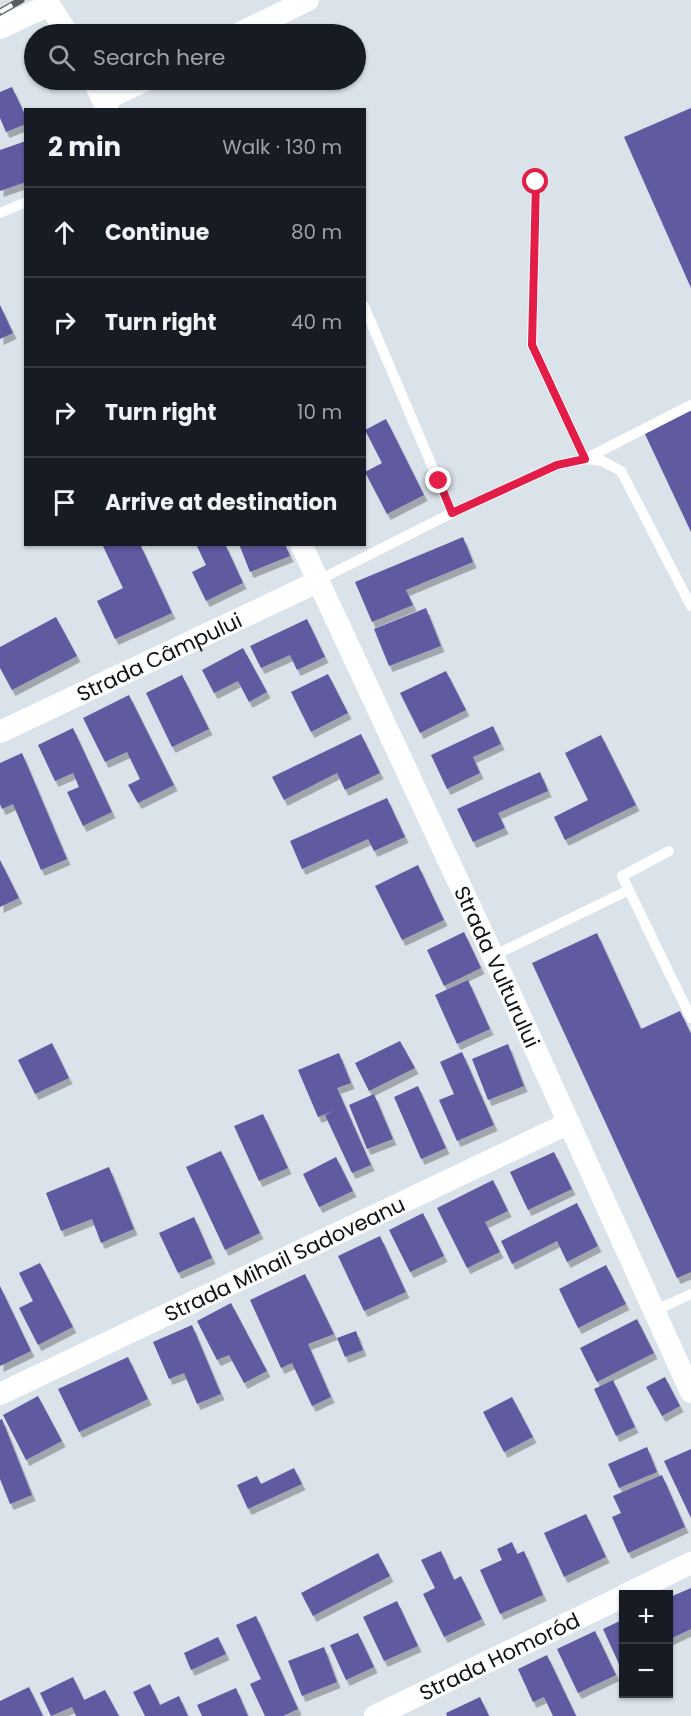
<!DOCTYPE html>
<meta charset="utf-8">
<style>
body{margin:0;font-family:Poppins,sans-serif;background:#20242c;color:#f1f3f6}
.controls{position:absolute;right:18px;bottom:18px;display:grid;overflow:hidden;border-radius:0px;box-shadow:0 2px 4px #0004}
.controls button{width:54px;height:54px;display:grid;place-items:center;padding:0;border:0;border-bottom:2px solid #363941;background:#171b24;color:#f1f3f6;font:30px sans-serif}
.stop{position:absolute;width:18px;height:18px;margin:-14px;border:4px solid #e11d48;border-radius:50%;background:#fff}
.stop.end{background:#e11d48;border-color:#fff;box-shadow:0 2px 6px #0008}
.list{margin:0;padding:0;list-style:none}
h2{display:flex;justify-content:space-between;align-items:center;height:78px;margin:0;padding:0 24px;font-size:26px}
h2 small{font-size:20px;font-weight:400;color:#9ea1a6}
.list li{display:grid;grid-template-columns:39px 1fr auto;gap:18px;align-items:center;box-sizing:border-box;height:90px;padding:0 24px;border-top:2px solid #363941}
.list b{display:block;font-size:22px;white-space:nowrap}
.list em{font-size:20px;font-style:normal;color:#9ea1a6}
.icon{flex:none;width:33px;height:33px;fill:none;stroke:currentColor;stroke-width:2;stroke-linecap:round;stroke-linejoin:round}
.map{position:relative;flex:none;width:691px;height:1716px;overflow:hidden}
.search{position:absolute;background:#171b24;box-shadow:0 2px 4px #0004;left:24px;top:24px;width:342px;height:66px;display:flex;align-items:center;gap:15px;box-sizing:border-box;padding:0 21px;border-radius:33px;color:#9ea1a6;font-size:22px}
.panel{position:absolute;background:#171b24;box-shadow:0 2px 4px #0004;left:24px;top:108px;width:342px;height:438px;border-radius:0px}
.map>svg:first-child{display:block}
.building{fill:#605aa1;filter:url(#shadow)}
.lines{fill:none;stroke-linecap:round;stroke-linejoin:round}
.lane{stroke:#fff;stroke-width:10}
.street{stroke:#fff;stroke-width:22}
.rail-casing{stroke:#585d61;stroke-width:7}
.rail{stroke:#fff;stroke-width:4.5;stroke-dasharray:14;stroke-linecap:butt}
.route{stroke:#e11d48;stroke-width:8}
.labels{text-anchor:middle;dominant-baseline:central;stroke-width:6;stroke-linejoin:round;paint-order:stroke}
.street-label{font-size:21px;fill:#111416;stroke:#fff}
</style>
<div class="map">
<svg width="691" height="1716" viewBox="0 0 691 1716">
<defs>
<filter id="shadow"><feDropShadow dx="3.5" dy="6" stdDeviation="0" flood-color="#0004"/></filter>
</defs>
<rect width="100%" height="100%" fill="#dae2ea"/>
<path class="building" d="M12,87l14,30v7l-20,8 -6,-14v-26z
M691,108v180l-67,-151z
M26,141v41l-26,9v-41z
M0,305l13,28 -13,6z
M691,410v122l-47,-100z
M386,419l38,76 -37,19 -22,-42 17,-9 -17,-33z
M463,537l10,25 -67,28 7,15 -41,17 -17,-40z
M102,544h38l32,69 -57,26 -18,-38 26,-13z
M196,544h29l18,39 -37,18 -14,-29 14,-7z
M239,544h46l5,12 -40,16z
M426,608l15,38 -52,20 -15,-37z
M56,617l21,39 -65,34 -12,-22v-21z
M307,619l18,38 -28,13 -7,-15 -29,13 -11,-22z
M243,648l24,44 -18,10 -11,-21 -24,12 -12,-23z
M446,671l20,39 -46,23 -20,-40z
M328,674l20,39 -37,19 -20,-40z
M182,675l27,54 -37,18 -26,-54z
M129,695l45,90 -36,18 -10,-18 12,-6 -13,-27 -22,10 -22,-44z
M493,726l8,18 -28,13 7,16 -33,16 -16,-34z
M73,728l39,84 -29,14 -16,-34 12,-5 -6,-14 -18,8 -17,-36z
M361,734l19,39 -35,17 -8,-17 -53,27 -12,-23z
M601,735l35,70 -71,35 -11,-23 34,-17 -23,-47z
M22,753l45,106 -26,11 -28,-66 -11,5 -2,-5v-41z
M540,772l8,19 -50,22 7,15 -32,14 -16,-33z
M387,798l18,39 -31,14 -6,-12 -66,30 -12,-28z
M0,860l19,38 -19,9z
M418,865l26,55 -42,20 -27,-54z
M464,932l17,36 -37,18 -17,-36z
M597,933l44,96 39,-18 11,23v238l-14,6 -145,-315z
M468,980l22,49 -33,15 -22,-49z
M400,1041l15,27 -46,23 -14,-28z
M52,1043l17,35 -34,16 -17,-34z
M508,1044l16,42 -36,14 -16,-41z
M462,1052l32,73 -37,16 -18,-41 15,-6 -14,-32z
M339,1053l12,30 -14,5 34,77 -19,8 -27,-58 8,-4 -15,6 -20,-47z
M418,1086l28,62 -25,11 -27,-62z
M374,1094l19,45 -26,10 -18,-44z
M263,1114l25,54 -29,13 -25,-55z
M221,1151l39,82 -35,17 -39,-83z
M554,1152l18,37 -44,21 -18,-38z
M336,1157l17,34 -34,16 -16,-33z
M109,1167l25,62 -33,14 -9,-24 -31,12 -15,-38z
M493,1180l15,31 -23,11 15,30 -33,16 -30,-60z
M577,1203l21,43 -31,16 -10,-21 -45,23 -11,-23z
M423,1213l21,43 -34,16 -21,-42z
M194,1217l18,41 -34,15 -19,-40z
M380,1236l26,56 -42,19 -26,-55z
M40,1263l33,64 -35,18 -19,-37 14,-7 -14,-28z
M606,1265l20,39 -48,24 -19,-39z
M305,1274l29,60 -26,10 23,53 -19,9 -20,-43 -11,5 -31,-68z
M0,1286l31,65 -31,15z
M231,1303l36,68 -23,12 -15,-28 -12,5 -20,-39z
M637,1319l17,34 -57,29 -17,-34z
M192,1325l29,69 -24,10 -13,-31 -15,6 -16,-37z
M356,1331l7,19 -18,7 -8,-19z
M128,1357l20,42 -69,33 -21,-43z
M665,1377l15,29 -18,10 -16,-29z
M613,1380l22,47 -19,9 -22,-47z
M38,1396l24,45 -36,19 -23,-45z
M512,1397l21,40 -29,15 -21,-40z
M2,1419l30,76 -22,9 -10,-25v-59z
M647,1447l10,25 -38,16 -11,-24z
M691,1449v69l-27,-57z
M294,1468l8,16 -54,25 -11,-24 20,-9 4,8z
M662,1475l23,52 -57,26 -16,-36 9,-4 -8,-17z
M586,1514l20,43 -42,20 -20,-44z
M512,1542l5,12 7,-3 19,44 -43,19 -20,-44 22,-10 -5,-11z
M441,1551l13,29 7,-4 21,43 -38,18 -21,-43 12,-6 -14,-28z
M378,1553l12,23 -77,40 -12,-23z
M691,1588v41l-23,11v-42z
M397,1601l21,45 -34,15 -21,-44z
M256,1616l42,93 -15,7h-18l-15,-32 11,-5 -25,-54z
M624,1619v56l-21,-46z
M595,1631l21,44 -38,18 -21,-44z
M358,1633l16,34 -28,13 -16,-35z
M218,1637l8,17 -35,16 -7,-17z
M324,1647l13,35 -35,14 -14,-35z
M547,1655l29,61h-23l-9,-19 -11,5 -15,-33z
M73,1677l11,23 21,-10 14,26h-43l-4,-9 -21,9 -11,-23z
M150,1684l10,21 19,-9 9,20h-43l-12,-24z
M29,1687l14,29h-43v-15z
M236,1688l12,28h-46l-5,-11z
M480,1697l9,19h-42l-1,-3z"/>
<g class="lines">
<path class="lane" d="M536,182l-4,163 53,114 106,-54
M0,213l26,-11
M364,306l88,207
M317,581l135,-68 105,-48 28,-6 17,2 19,10 70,135
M669,851l-47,25 69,142
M493,956l136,-66
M654,1311l37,-17"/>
<g class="street">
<path d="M46,0l22,34"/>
<path d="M0,28l49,-23"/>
<path d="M238,34l70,-34"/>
<path d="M93,80l15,30"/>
<path d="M104,100l42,-20"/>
<path id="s1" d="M301,544l192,412 198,436"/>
<path id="s2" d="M0,732l317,-150"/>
<path id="s3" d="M0,1394l569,-271"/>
<path d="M627,1594l64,-31"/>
<path id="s4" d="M375,1716l249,-120"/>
</g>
<defs>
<path id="rail" d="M0,12l21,-12"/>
</defs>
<use href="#rail" class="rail-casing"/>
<use href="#rail" class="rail"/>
</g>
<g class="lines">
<path class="route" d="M439,481l13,32 105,-48 28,-6 -53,-114 4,-163"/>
</g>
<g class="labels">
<g class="street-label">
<text stroke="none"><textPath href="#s2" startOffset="176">Strada Câmpului</textPath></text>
<text stroke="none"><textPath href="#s1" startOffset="466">Strada Vulturului</textPath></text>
<text stroke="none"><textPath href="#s3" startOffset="315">Strada Mihail Sadoveanu</textPath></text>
<text stroke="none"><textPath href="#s4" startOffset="138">Strada Homoród</textPath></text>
</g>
</g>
</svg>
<div class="controls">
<button>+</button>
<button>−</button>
</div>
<div class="stop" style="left:536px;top:182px"></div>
<div class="stop end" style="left:439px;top:481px"></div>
<div class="search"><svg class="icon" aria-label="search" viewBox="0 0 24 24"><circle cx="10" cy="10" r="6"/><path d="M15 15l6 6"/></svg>Search here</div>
<section class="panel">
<h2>2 min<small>Walk · 130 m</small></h2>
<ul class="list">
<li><svg class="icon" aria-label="ahead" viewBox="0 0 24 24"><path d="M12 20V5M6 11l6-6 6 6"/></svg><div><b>Continue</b></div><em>80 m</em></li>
<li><svg class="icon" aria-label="right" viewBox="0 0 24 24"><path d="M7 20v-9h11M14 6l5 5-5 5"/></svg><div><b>Turn right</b></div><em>40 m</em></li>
<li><svg class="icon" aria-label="right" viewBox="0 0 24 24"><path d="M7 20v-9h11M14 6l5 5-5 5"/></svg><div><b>Turn right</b></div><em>10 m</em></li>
<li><svg class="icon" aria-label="arrive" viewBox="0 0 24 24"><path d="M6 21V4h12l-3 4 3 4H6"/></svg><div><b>Arrive at destination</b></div></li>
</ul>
</section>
</div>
